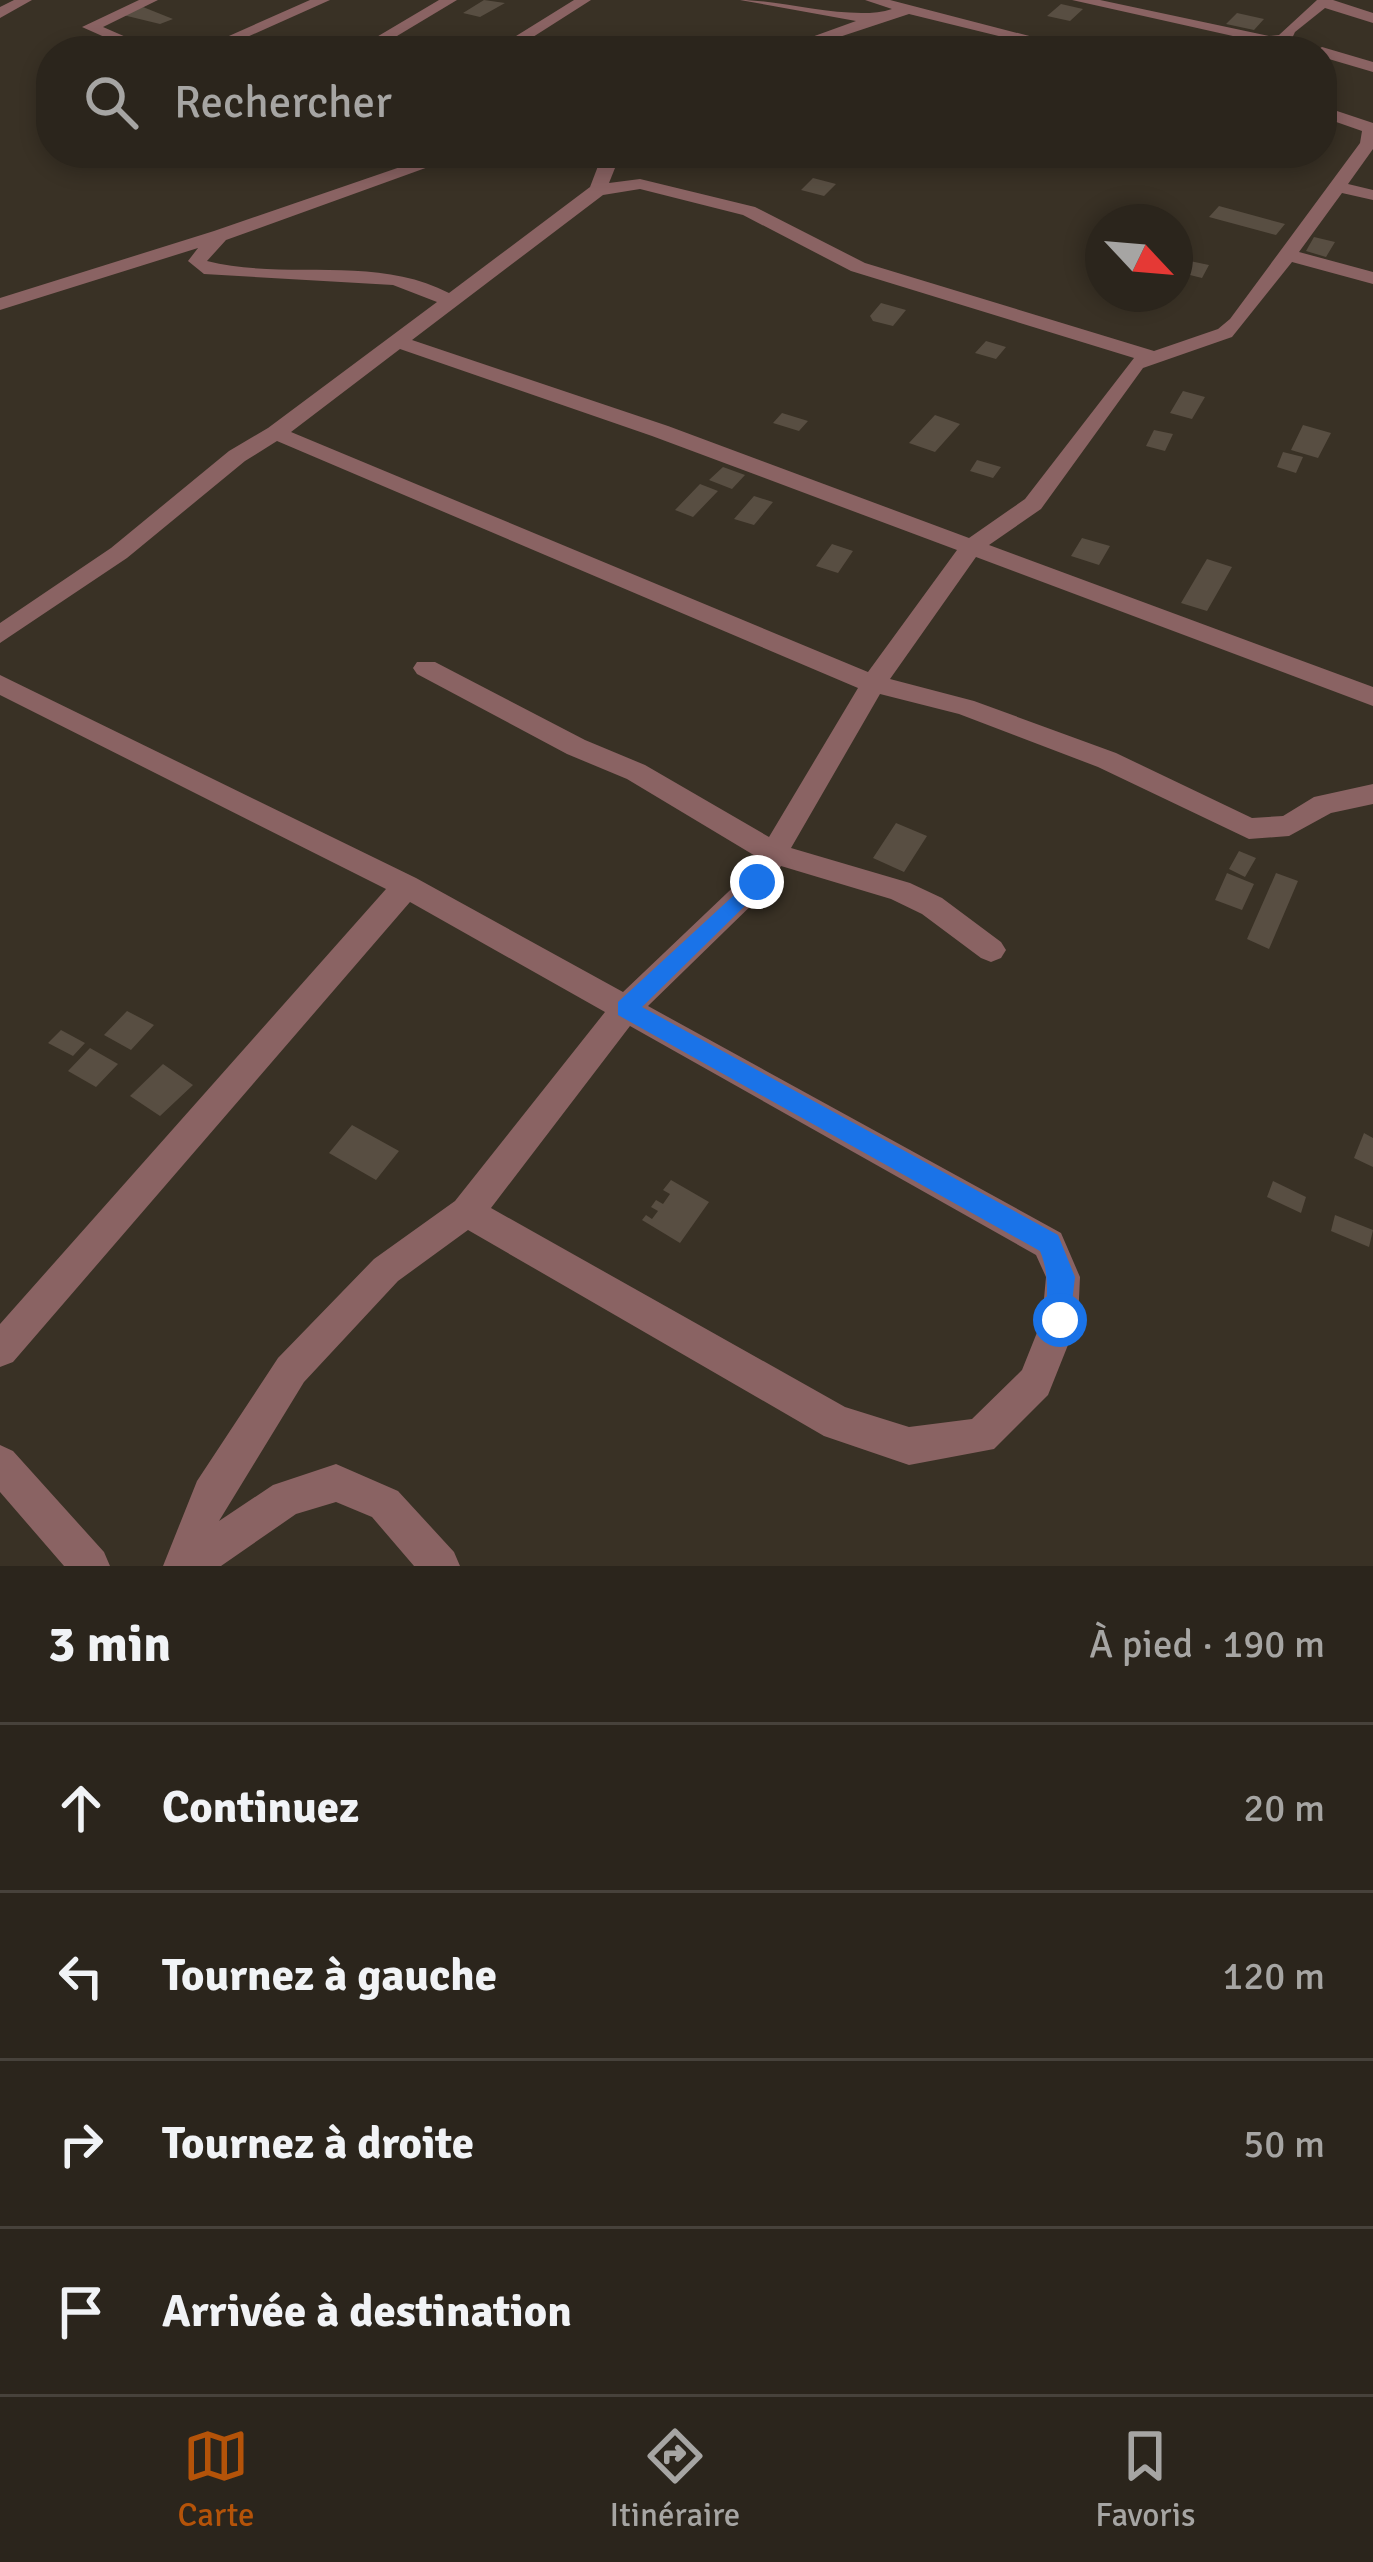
<!DOCTYPE html>
<html lang="fr">
<meta charset="utf-8">
<style>
body{margin:0;font-family:Signika,sans-serif;background:#332d25;color:#f1f3f6}
.compass{position:absolute;left:1085px;top:204px;width:108px;height:108px;border-radius:50%;background:#2b251c;box-shadow:0 6px 18px #0003;rotate:116deg}
.stop{position:absolute;width:36px;height:36px;margin:-27px;border:9px solid #1a73e8;border-radius:50%;background:#fff}
.stop.end{background:#1a73e8;border-color:#fff;box-shadow:0 3px 12px #0008}
.list{margin:0;padding:0;list-style:none}
h2{display:flex;justify-content:space-between;align-items:center;height:156px;margin:0;padding:0 48px;font-size:51px}
h2 small{font-size:39px;font-weight:400;color:#a6a5a3}
.list li{display:grid;grid-template-columns:78px 1fr auto;gap:36px;align-items:center;box-sizing:border-box;height:168px;padding:0 48px;border-top:3px solid #47423b}
.list b{display:block;font-size:45px;white-space:nowrap}
.list em{font-size:39px;font-style:normal;color:#a6a5a3}
.icon{flex:none;width:66px;height:66px;fill:none;stroke:currentColor;stroke-width:2;stroke-linecap:round;stroke-linejoin:round}
.map{position:relative;flex:none;width:1373px;height:1566px;overflow:hidden}
.search{position:absolute;background:#2b251c;box-shadow:0 6px 18px #0003;left:36px;right:36px;top:36px;height:132px;display:flex;align-items:center;gap:30px;box-sizing:border-box;padding:0 42px;border-radius:48px;color:#a6a5a3;font-size:45px}
.sheet{height:828px;background:#2b251c}
nav{display:flex;justify-content:space-around;align-items:center;box-sizing:border-box;height:168px;border-top:3px solid #47423b;background:#2b251c;font-size:33px;color:#a6a5a3}
nav a{display:grid;justify-items:center;gap:6px}
nav .on{color:#b45309}
.map>svg:first-child{display:block}
.building{fill:#584e42}
.lines{fill:none;stroke-linecap:round;stroke-linejoin:round}
.street{fill:#8a6363;fill-rule:evenodd}
.route{fill:#1a73e8}
</style>
<div class="map">
<svg width="1373" height="1566" viewBox="0 0 1373 1566">
<rect width="100%" height="100%" fill="#393125"/>
<path class="building" d="M484,0l21,3 -25,14 -17,-4z
M1061,4l22,5 -13,12 -23,-5z
M143,7l30,12 -13,5 -37,-9z
M1237,13l27,6 -10,11 -28,-6z
M68,153h46l9,3 -21,11z
M813,178l23,6 -12,12 -23,-6z
M1219,206l66,18 -9,11 -67,-18z
M1314,237l21,5 -9,15 -20,-6z
M1185,260l24,5 -7,13 -24,-6z
M881,303l25,7 -13,16 -20,-5 -3,-5z
M986,341l20,6 -10,12 -21,-6z
M1183,391l22,6 -13,22 -22,-6z
M782,413l26,8 -9,10 -26,-8z
M935,415l25,9 -25,28 -26,-9z
M1303,425l28,8 -13,25 -27,-8z
M1154,430l19,4 -8,17 -19,-5z
M1283,452l20,5 -7,16 -19,-6z
M977,460l24,7 -8,11 -23,-7z
M723,467l22,8 -13,14 -23,-9z
M700,484l18,7 -25,26 -18,-7z
M754,496l19,6 -19,23 -20,-6z
M1082,538l28,8 -11,19 -28,-9z
M832,544l21,7 -15,22 -22,-7z
M1207,559l25,8 -25,44 -26,-8z
M896,823l31,13 -23,36 -31,-14z
M1239,851l17,7 -11,19 -16,-8z
M1227,873l27,11 -12,26 -27,-10z
M1276,873l22,8 -29,68 -22,-10z
M127,1011l27,14 -23,25 -27,-15z
M61,1030l24,13 -12,13 -25,-13z
M90,1048l28,16 -22,23 -28,-16z
M163,1064l30,21 -33,31 -30,-20z
M352,1125l47,26 -23,29 -47,-27z
M1364,1133l9,5v29l-19,-9z
M671,1180l38,22 -29,41 -38,-23 4,-5 6,4 6,-8 -7,-4 5,-7 7,4 7,-10 -7,-4z
M1273,1181l33,16 -5,16 -34,-16z
M1335,1215l38,15 -4,17 -38,-16z"/>
<g class="lines">
<path class="street" d="M14,0h18l-32,18v-11z
M139,0h19l-55,27 55,24h-22l-54,-24z
M310,0h20l-114,51h-21z
M439,0h18l-85,51h-19z
M574,0h17l-80,51h-19z
M740,0c44,0 113,22 152,9l-27,-9h25l197,51h-27l-151,-37 -112,37h-24l83,-30z
M1072,0h28l169,36 10,-1 38,-35h16l40,13v10l-48,-15 -30,24 -9,19h-16l3,-6z
M1322,47l51,15v10l-51,-15v-6h-7z
M1322,106l51,17v26l-25,35 25,6v10l-31,-7 -43,59 74,20v12l-81,-22 -60,75 -89,31 -102,141 -52,36 384,142v19l-397,-149 -86,122 84,22 142,52 136,65 31,-2 31,-19 59,-13v20l-42,9 -42,23 -40,3 -151,-72 -139,-53 -79,-20 -89,154 119,35 32,15 59,44 5,8 -5,8 -10,4 -10,-4 -59,-44 -31,-15 -110,-33 -14,24 -119,116 413,227 19,44 -2,43 -30,75 -54,54 -85,16 -85,-29 -356,-206 -70,51 -94,101 -85,139 54,-36 63,-21 62,27 56,61 6,14h-46l-42,-49 -36,-15 -40,12 -75,52h-58l34,-85 81,-123 96,-99 81,-58 150,-189 -195,-110 -397,460 -13,5v-43l386,-435 -386,-194v-20l416,203 207,114 124,-118 10,-17 -130,-78 -60,-25 -150,-80 -4,-6 4,-6h18l150,78 60,25 124,72 89,-149 -581,-247 -32,20 -118,97 -127,85v-20l111,-75 118,-97 39,-23 169,-126 -44,-17 -189,-11 -16,-13 10,-13 -198,62v-12l214,-67 227,-78h26l-241,87 -19,21c79,20 168,-7 242,32l141,-106 13,-34h18l-12,30 31,-4 115,28 110,56 289,88 64,-22 12,-10 130,-176 2,-12 -40,-14zM640,189l103,26 108,56 283,87 -109,141 -56,39 -301,-112 -256,-86 191,-145zM400,349l252,87 305,114 -89,122 -577,-240zM630,1026l406,229 10,22 -4,43 -20,50 -50,49 -63,8 -64,-20 -354,-199z
M0,1445l13,6 91,101 6,14h-46l-64,-74z"/>
</g>
<path class="route" d="M757,874l7,2v11l-122,120 416,228 17,42 -6,51 -9,4 -9,-4c-9,-26 2,-45 -11,-77l-422,-236v-13z"/>
</svg>
<svg class="compass" viewBox="-18 -18 36 36"><path d="M0-13l5 13h-10z" fill="#e53935"/><path d="M0 13l5-13h-10z" fill="#a6a5a3"/></svg>
<div class="stop" style="left:1060px;top:1320px"></div>
<div class="stop end" style="left:757px;top:882px"></div>
<div class="search"><svg class="icon" aria-label="search" viewBox="0 0 24 24"><circle cx="10" cy="10" r="6"/><path d="M15 15l6 6"/></svg>Rechercher</div>
</div>
<section class="sheet">
<h2>3 min<small>À pied · 190 m</small></h2>
<ul class="list">
<li><svg class="icon" aria-label="ahead" viewBox="0 0 24 24"><path d="M12 20V5M6 11l6-6 6 6"/></svg><div><b>Continuez</b></div><em>20 m</em></li>
<li><svg class="icon" aria-label="left" viewBox="0 0 24 24"><path d="M17 20v-9H6M10 6l-5 5 5 5"/></svg><div><b>Tournez à gauche</b></div><em>120 m</em></li>
<li><svg class="icon" aria-label="right" viewBox="0 0 24 24"><path d="M7 20v-9h11M14 6l5 5-5 5"/></svg><div><b>Tournez à droite</b></div><em>50 m</em></li>
<li><svg class="icon" aria-label="arrive" viewBox="0 0 24 24"><path d="M6 21V4h12l-3 4 3 4H6"/></svg><div><b>Arrivée à destination</b></div></li>
</ul>
</section>
<nav>
<a class="on"><svg class="icon" aria-label="map" viewBox="0 0 24 24"><path d="M3 6l6-2 6 2 6-2v14l-6 2-6-2-6 2zM9 4v14M15 6v14"/></svg>Carte</a>
<a><svg class="icon" aria-label="directions" viewBox="0 0 24 24"><path d="M12 3l9 9-9 9-9-9zM9 14v-3h6M13 9l2 2-2 2"/></svg>Itinéraire</a>
<a><svg class="icon" aria-label="saved" viewBox="0 0 24 24"><path d="M7 4h10v16l-5-4-5 4z"/></svg>Favoris</a>
</nav>
